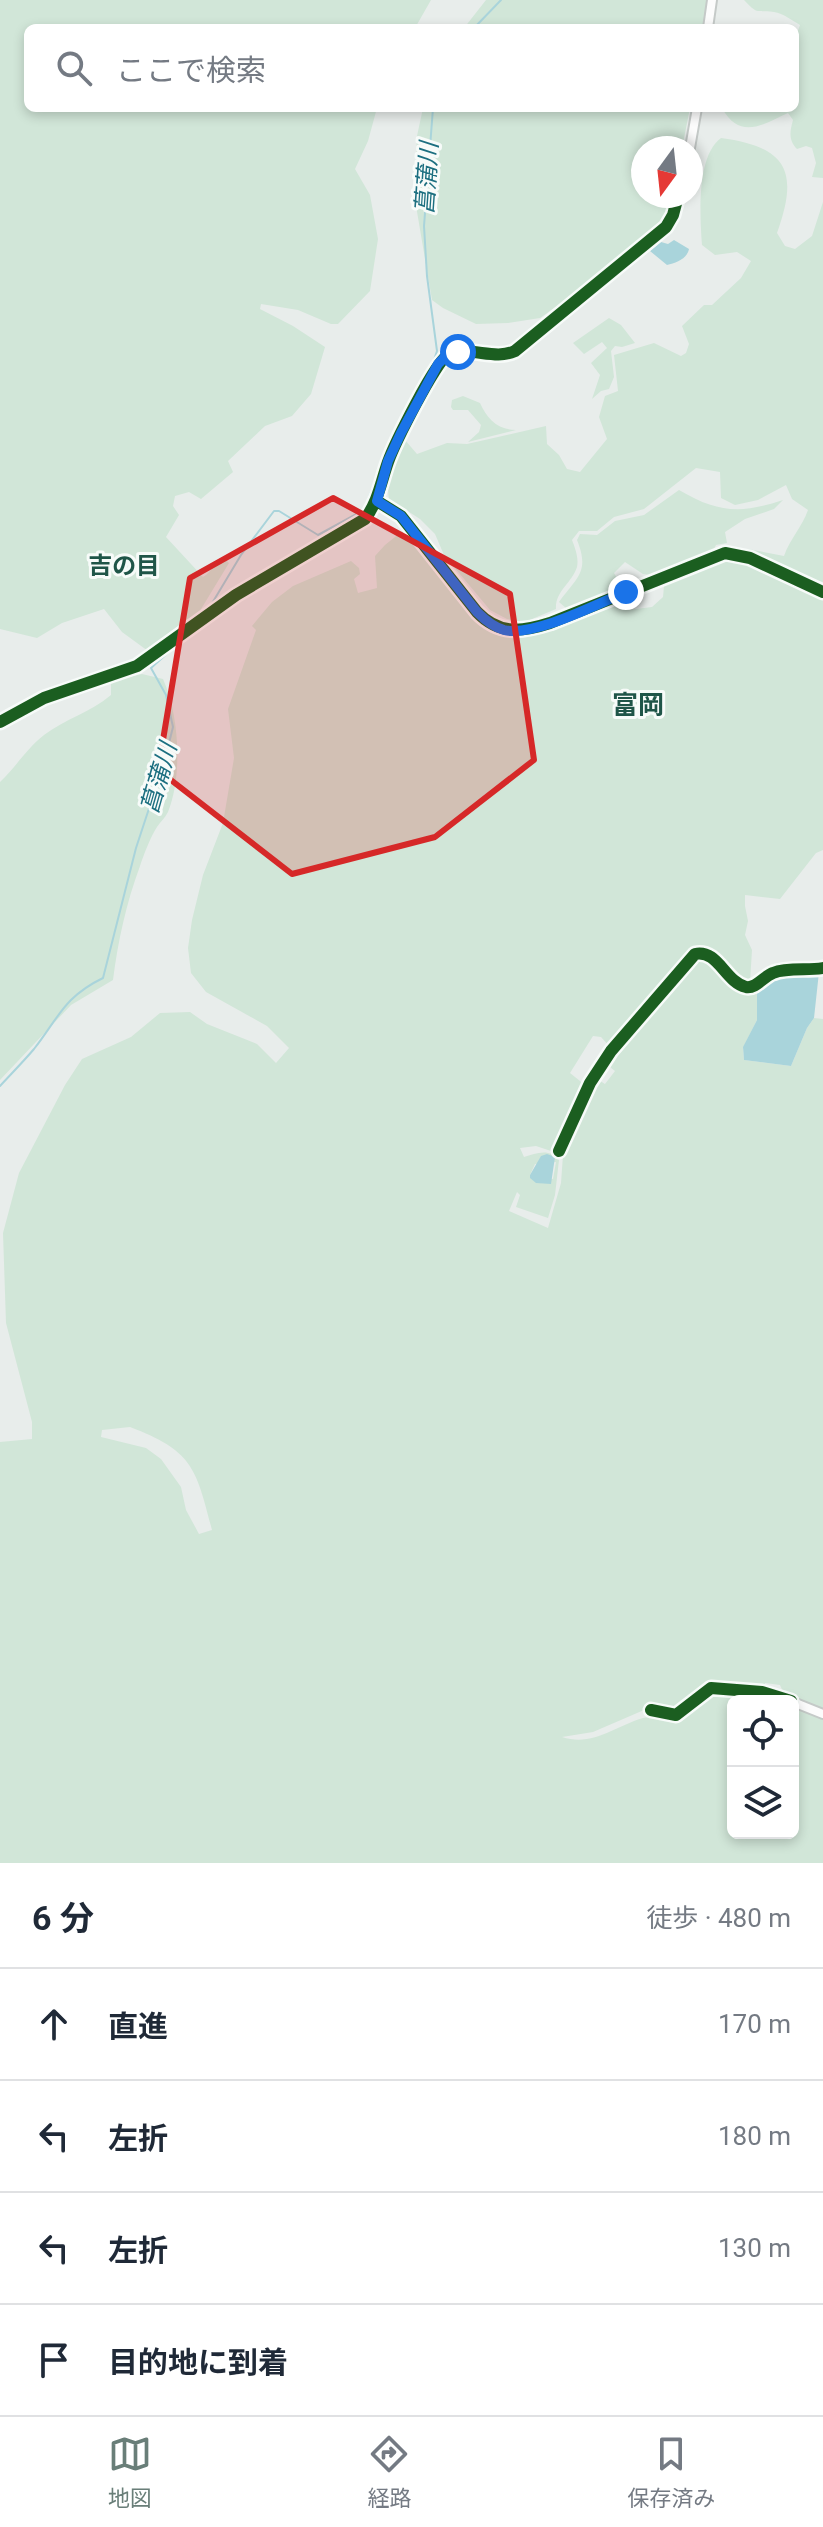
<!DOCTYPE html>
<html lang="ja">
<meta charset="utf-8">
<style>
body{margin:0;font-family:Roboto,"Noto Sans JP",sans-serif;background:#f2f2f3;color:#1f2937}
.controls{position:absolute;right:24px;bottom:24px;display:grid;overflow:hidden;border-radius:12px;box-shadow:0 4px 12px #0003}
.controls button{width:72px;height:72px;display:grid;place-items:center;padding:0;border:0;border-bottom:2px solid #e0e1e3;background:#fff;color:#1f2937;font:40px sans-serif}
.compass{position:absolute;left:631px;top:136px;width:72px;height:72px;border-radius:50%;background:#fff;box-shadow:0 4px 12px #0003;rotate:195deg}
.stop{position:absolute;width:24px;height:24px;margin:-18px;border:6px solid #1a73e8;border-radius:50%;background:#fff}
.stop.end{background:#1a73e8;border-color:#fff;box-shadow:0 2px 8px #0008}
.list{margin:0;padding:0;list-style:none}
h2{display:flex;justify-content:space-between;align-items:center;height:104px;margin:0;padding:0 32px;font-size:34px}
h2 small{font-size:26px;font-weight:400;color:#747a83}
.list li{display:grid;grid-template-columns:52px 1fr auto;gap:24px;align-items:center;box-sizing:border-box;height:112px;padding:0 32px;border-top:2px solid #e0e1e3}
.list b{display:block;font-size:30px;white-space:nowrap}
.list em{font-size:26px;font-style:normal;color:#747a83}
.icon{flex:none;width:44px;height:44px;fill:none;stroke:currentColor;stroke-width:2;stroke-linecap:round;stroke-linejoin:round}
.map{position:relative;flex:none;width:823px;height:1863px;overflow:hidden}
.search{position:absolute;background:#fff;box-shadow:0 4px 12px #0003;left:24px;right:24px;top:24px;height:88px;display:flex;align-items:center;gap:20px;box-sizing:border-box;padding:0 28px;border-radius:12px;color:#747a83;font-size:30px}
.sheet{height:552px;background:#fff}
nav{display:flex;justify-content:space-around;align-items:center;box-sizing:border-box;height:112px;border-top:2px solid #e0e1e3;background:#fff;font-size:22px;color:#747a83}
nav a{display:grid;justify-items:center;gap:4px}
nav .on{color:#697e78}
.map>svg:first-child{display:block}
.green{fill:#d1e6d8;fill-rule:evenodd}
.water{fill:#a9d4db}
.lines{fill:none;stroke-linecap:round;stroke-linejoin:round}
.stream{stroke:#a9d4db;stroke-width:2}
.minor-casing{stroke:#c5cac8;stroke-width:12}
.minor{stroke:#fcfcfc;stroke-width:8}
.cycleway-casing{stroke:#f7fbf9;stroke-width:17}
.cycleway{stroke:#1b5e20;stroke-width:12}
.route{stroke:#1a73e8;stroke-width:10}
.marked{fill:#d62828;fill-opacity:0.2;stroke:#d62828;stroke-width:6;stroke-linejoin:round}
.labels{text-anchor:middle;dominant-baseline:central;stroke-width:6;stroke-linejoin:round;paint-order:stroke}
.water-label{font-size:24px;font-style:italic;fill:#1c6f80;stroke:#f7fbf9}
.neighbourhood-label{font-size:24px;font-weight:bold;fill:#1f5548;stroke:#f7fbf9}
.quarter-label{font-size:26px;font-weight:bold;fill:#1f5548;stroke:#f7fbf9}
</style>
<div class="map">
<svg width="823" height="1863" viewBox="0 0 823 1863">
<rect width="100%" height="100%" fill="#e8edeb"/>
<path class="green" d="M0,0h431l-16,28h-387v80h349l-9,33 -13,28 15,26 8,44 -8,52 -32,33h-7l-33,-14 -37,-6 -1,5 33,17 32,21 -14,47 -19,22 -27,10 -37,35 5,11 -32,27 -12,-7 -14,4 -2,10 6,9 -13,22 37,40c9,-5 11,-14 19,-20l7,6 -34,56 -35,27 -12,5 -26,-19 -18,-23 -42,14 -25,15 -37,-9z
M486,0h221l-2,28h-241z
M744,0h79v178l-11,-1 4,-14 -4,-15 -6,-2 -9,3c-9,-9 -7,-18 -4,-29l-5,-7c-24,11 -48,28 -66,-5h73v-69l5,-14c-7,-4 -17,-12 -26,-13 -18,-2 -16,3 -30,-12z
M423,108h267l-8,40h-39v48h28l-5,20 -85,73 -41,29 -32,5 -32,1 -33,-16 -11,-8 -18,-106 3,-58z
M721,138c67,9 78,34 56,95l8,13 10,3 17,-13 11,-34v383l-76,-32 1,-4 36,7c6,-17 18,-29 24,-46l-16,-11 -6,-14 -28,15 -23,5 -14,-7 -1,-26 -24,-4 -52,41 -30,8 -17,14h-18l-7,9c3,8 7,18 5,27 -5,16 -22,24 -21,42l-31,13 -18,-3 -17,-9 -46,-55 -9,-21 -15,-15 -31,-20c-4,-19 8,-42 16,-59l12,14 30,-11 20,1 79,-18 1,18 12,11 8,14 13,3 27,-33 -8,-22 6,-21 13,-5 -4,-36 40,-12 27,13 5,-3 3,-9 -7,-18 22,-21h8l29,-27 10,-17 -14,-9 -22,3 -13,-10c-2,-28 -6,-89 19,-107z
M609,318l12,7 14,18 -13,4 -7,-1 -4,5 3,26 -5,12 -8,2 -9,8 8,-24 -9,-12 16,-15 -5,-6 -18,12 -11,-11z
M463,396l17,7c7,16 18,27 36,27l-48,12 11,-10 2,-7 -13,-15h-15l-2,-3 1,-7z
M679,490c39,23 62,24 104,10l-9,9 -29,10 -20,13 2,11 -11,2 -3,6 -56,25 -14,-2 -18,-12 -11,11 8,14 -55,22 -8,-7c18,-25 31,-30 18,-62l3,-6 17,1 18,-14 29,-6z
M405,529l69,87 15,13 23,7h19l92,-37 5,11 24,-3 11,-10 1,-11 52,-27 22,1 85,36v254l-7,3 -36,46 -35,-4v11l3,15 -3,14 7,15 -2,32 7,6v32l-14,28 1,12 47,6 16,-38 7,-10 9,1v691l-39,-16 -4,-9 -15,-2 -1,4c-13,0 -50,-7 -60,-1 -10,6 -20,19 -30,27l-23,-6 -58,25 -31,5c31,10 53,-11 81,-19 7,-2 18,1 26,2 10,-7 20,-16 32,-21 21,-10 54,-5 75,2h-43v132h60v-126l30,10v146h-823v-421l32,-3v-17l-26,-99 -3,-90 16,-60 46,-88 17,-26 49,-22 29,-24 30,-1 17,12 50,20 19,19 13,-15 -22,-22 -61,-34 -15,-19 -3,-25 4,-28 11,-45 20,-52 11,-65 -6,-49 28,-79 -4,-4 20,-24 21,-16 58,-25 8,7 1,6 -6,5 4,14 19,-5 -2,-32 10,-11zM593,1036l8,1 9,10 -4,17 9,7 -10,13 -8,-5 -12,6 -15,-12zM536,1146l27,9 -2,28 -13,45 -39,-17 8,-19 3,3 -4,12 32,11 7,-23 4,-35c-9,-12 -23,-7 -35,-3l-4,-9zM556,1162l-3,17 -23,-4 5,-11zM130,1427c63,24 66,41 82,103l-13,4 -13,-24 -5,-23 -20,-28 -15,-11 -45,-11 1,-7z
M142,674l21,5c16,35 20,96 5,133 -3,6 -8,10 -11,15 -7,11 -13,27 -17,39 -14,38 -22,75 -27,114l-42,25 -71,75v-298c16,-15 27,-34 44,-47 21,-16 47,-23 67,-40v-14z"/>
<path class="water" d="M674,240l15,9c-2,10 -13,14 -22,16l-17,-14 11,-9 7,2z
M819,972l-5,46 -7,10 -16,38 -47,-6 -1,-13 14,-27v-32l18,-14z
M547,1154l8,3 -4,27 -15,-1 -6,-5v-3l11,-19z"/>
<g class="lines">
<path class="stream" d="M474,28l27,-28
M208,610l33,-55 33,-44h5l39,24 44,-24 4,-6 21,-57 47,-88 3,-9 -10,-75 -3,-50 9,-118
M0,1086c11,-12 23,-24 34,-37 25,-32 30,-52 69,-71l33,-130 28,-85 9,-36 -7,-32 -15,-27 41,-37"/>
<defs>
<path id="minor" d="M708,28l4,-28
M690,148l7,-40
M377,501l24,15 76,96c22,23 45,20 73,11l175,-70 25,5 73,34
M0,722l44,-24 93,-32 99,-71 129,-76c13,-17 16,-37 23,-57 6,-17 48,-102 60,-107 21,-10 46,6 67,-4l151,-124 7,-12 5,-19
M559,1151l31,-68 21,-32 84,-97c23,-5 30,28 51,33 10,2 18,-11 27,-14 15,-6 36,-2 50,-5
M793,1702l30,12
M651,1710l25,5 35,-27 51,4 29,9"/>
</defs>
<use href="#minor" class="minor-casing"/>
<use href="#minor" class="minor"/>
<defs>
<path id="cycleway" d="M377,501l24,15 76,96c22,23 45,20 73,11l175,-70 25,5 73,34
M0,722l44,-24 93,-32 99,-71 129,-76c13,-17 16,-37 23,-57 6,-17 48,-102 60,-107 21,-10 46,6 67,-4l151,-124 7,-12 5,-19
M559,1151l31,-68 21,-32 84,-97c23,-5 30,28 51,33 10,2 18,-11 27,-14 15,-6 36,-2 50,-5
M651,1710l25,5 35,-27 51,4 29,9"/>
</defs>
<use href="#cycleway" class="cycleway-casing"/>
<use href="#cycleway" class="cycleway"/>
</g>
<g class="lines">
<path class="route" d="M458,352l-11,3 -9,9 -37,69 -13,28 -11,40 24,15 76,96c8,8 16,15 27,18 30,7 93,-26 122,-38"/>
</g>
<path class="marked" d="M333,498l177,96 24,166 -99,77 -143,37 -134,-104 32,-192z"/>
<g class="labels">
<g class="water-label">
<text transform="translate(427 178) rotate(-86)">菖蒲川</text>
<text transform="translate(159 778) rotate(-74)">菖蒲川</text>
</g>
<g class="neighbourhood-label">
<text x="124" y="566">吉の目</text>
</g>
<g class="quarter-label">
<text x="638" y="705">富岡</text>
</g>
</g>
</svg>
<div class="controls">
<button><svg class="icon" aria-label="locate" viewBox="0 0 24 24"><circle cx="12" cy="12" r="6"/><path d="M12 2v4M12 18v4M2 12h4M18 12h4"/></svg></button>
<button><svg class="icon" aria-label="layers" viewBox="0 0 24 24"><path d="M12 4l9 5-9 5-9-5zM3 14l9 5 9-5"/></svg></button>
</div>
<svg class="compass" viewBox="-18 -18 36 36"><path d="M0-13l5 13h-10z" fill="#e53935"/><path d="M0 13l5-13h-10z" fill="#747a83"/></svg>
<div class="stop" style="left:458px;top:352px"></div>
<div class="stop end" style="left:626px;top:592px"></div>
<div class="search"><svg class="icon" aria-label="search" viewBox="0 0 24 24"><circle cx="10" cy="10" r="6"/><path d="M15 15l6 6"/></svg>ここで検索</div>
</div>
<section class="sheet">
<h2>6 分<small>徒歩 · 480 m</small></h2>
<ul class="list">
<li><svg class="icon" aria-label="ahead" viewBox="0 0 24 24"><path d="M12 20V5M6 11l6-6 6 6"/></svg><div><b>直進</b></div><em>170 m</em></li>
<li><svg class="icon" aria-label="left" viewBox="0 0 24 24"><path d="M17 20v-9H6M10 6l-5 5 5 5"/></svg><div><b>左折</b></div><em>180 m</em></li>
<li><svg class="icon" aria-label="left" viewBox="0 0 24 24"><path d="M17 20v-9H6M10 6l-5 5 5 5"/></svg><div><b>左折</b></div><em>130 m</em></li>
<li><svg class="icon" aria-label="arrive" viewBox="0 0 24 24"><path d="M6 21V4h12l-3 4 3 4H6"/></svg><div><b>目的地に到着</b></div></li>
</ul>
</section>
<nav>
<a class="on"><svg class="icon" aria-label="map" viewBox="0 0 24 24"><path d="M3 6l6-2 6 2 6-2v14l-6 2-6-2-6 2zM9 4v14M15 6v14"/></svg>地図</a>
<a><svg class="icon" aria-label="directions" viewBox="0 0 24 24"><path d="M12 3l9 9-9 9-9-9zM9 14v-3h6M13 9l2 2-2 2"/></svg>経路</a>
<a><svg class="icon" aria-label="saved" viewBox="0 0 24 24"><path d="M7 4h10v16l-5-4-5 4z"/></svg>保存済み</a>
</nav>
